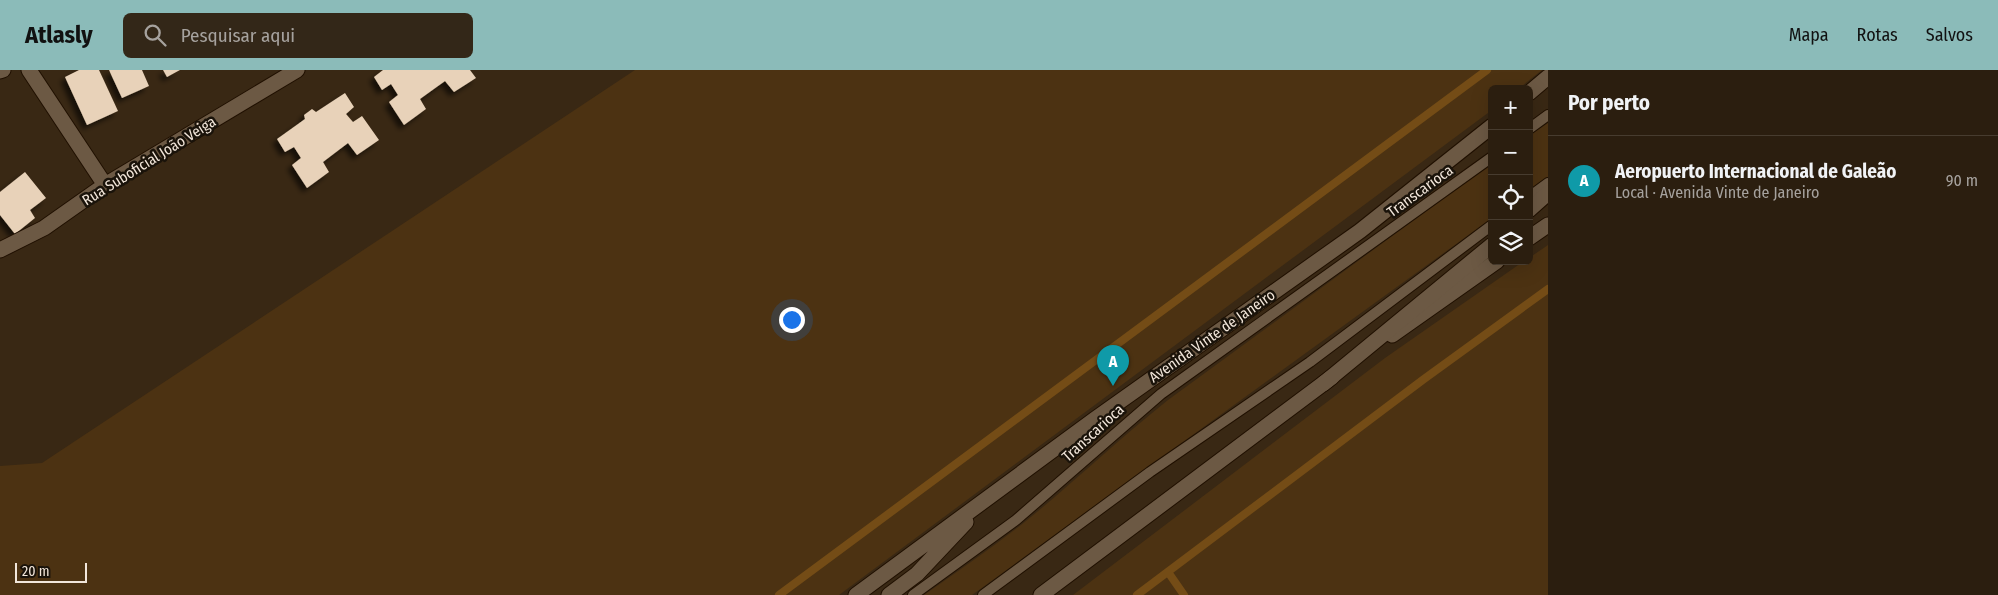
<!DOCTYPE html>
<html lang="pt">
<meta charset="utf-8">
<style>
body{margin:0;font-family:"Fira Sans Condensed",sans-serif;background:#332718;color:#f1f3f6}
.controls{position:absolute;right:15px;top:15px;display:grid;overflow:hidden;border-radius:8px;box-shadow:0 5px 20px #0002}
.controls button{width:45px;height:45px;display:grid;place-items:center;padding:0;border:0;border-bottom:1px solid #473c2f;background:#2b1e0f;color:#f1f3f6;font:25px sans-serif}
.scale{position:absolute;left:15px;bottom:12px;width:72px;box-sizing:border-box;padding-left:5px;border:2px solid #f2e6da;border-top:0;font-size:14px;line-height:18px;white-space:nowrap;color:#f2e6da;-webkit-text-stroke:4px #1a130a;paint-order:stroke}
.you{position:absolute;left:791px;top:249px;width:18px;height:18px;margin:-12px;border:4px solid #fff;border-radius:50%;background:#1a73e8;box-shadow:0 0 0 8px #1a73e833}
.badge{display:grid;place-items:center;width:32px;height:32px;border-radius:50%;background:#8bbbb9;color:#fff;font-size:16px;font-weight:700}
.pin{position:absolute;translate:-50% -41px;filter:drop-shadow(0 1px 2px #0008)}
.pin::after{content:'';position:absolute;top:26px;width:18px;height:15px;background:inherit;clip-path:polygon(0 0,100% 0,50% 100%)}
.list{margin:0;padding:0;list-style:none}
h2{display:flex;justify-content:space-between;align-items:center;height:65px;margin:0;padding:0 20px;font-size:21px}
h2 small{font-size:16px;font-weight:400;color:#a6a29e}
.list li{display:grid;grid-template-columns:32px 1fr auto;gap:15px;align-items:center;box-sizing:border-box;height:90px;padding:0 20px;border-top:1px solid #473c2f}
.list b{display:block;font-size:19px;white-space:nowrap}
.list p{margin:0;font-size:16px;white-space:nowrap;color:#a6a29e}
.list em{font-size:16px;font-style:normal;color:#a6a29e}
.icon{flex:none;width:28px;height:28px;fill:none;stroke:currentColor;stroke-width:2;stroke-linecap:round;stroke-linejoin:round}
.map{position:relative;flex:none;width:1548px;height:525px;overflow:hidden}
header{display:flex;align-items:center;gap:30px;box-sizing:border-box;height:70px;padding:0 25px;background:#8bbbb9;color:#111}
header strong{font-size:24px}
nav{display:flex;gap:28px;margin-inline-start:auto;font-size:18px}
.search{width:350px;height:45px;background:#332718;display:flex;align-items:center;gap:12px;box-sizing:border-box;padding:0 18px;border-radius:8px;color:#a6a29e;font-size:19px}
main{display:flex}
aside{flex:1;background:#2b1e0f}
.map>svg:first-child{display:block}
.green{fill:#4c3212}
.lines{fill:none;stroke-linecap:round;stroke-linejoin:round}
.stream{stroke:#744c16;stroke-width:8}
.building{fill:#e8d2b9;filter:url(#shadow)}
.service-casing{stroke:#201000;stroke-width:12}
.minor-casing{stroke:#201000;stroke-width:17}
.tertiary-casing{stroke:#201000;stroke-width:17}
.secondary-casing{stroke:#201000;stroke-width:17}
.service{stroke:#6c5944;stroke-width:10}
.minor{stroke:#6c5944;stroke-width:15}
.tertiary{stroke:#6c5944;stroke-width:15}
.secondary{stroke:#6c5944;stroke-width:15}
.labels{text-anchor:middle;dominant-baseline:central;stroke-width:5;stroke-linejoin:round;paint-order:stroke}
.street-label{font-size:15px;fill:#f2e6da;stroke:#1a130a}
</style>
<header>
<strong>Atlasly</strong>
<div class="search"><svg class="icon" aria-label="search" viewBox="0 0 24 24"><circle cx="10" cy="10" r="6"/><path d="M15 15l6 6"/></svg>Pesquisar aqui</div>
<nav><a>Mapa</a><a>Rotas</a><a>Salvos</a></nav>
</header>
<main>
<div class="map">
<svg width="1548" height="525" viewBox="0 0 1548 525">
<defs>
<filter id="shadow"><feDropShadow dx="-4.5" dy="4.5" stdDeviation="2.5" flood-color="#0009"/></filter>
</defs>
<rect width="100%" height="100%" fill="#392814"/>
<path class="green" d="M635,0h907l-24,19h-26v21l-27,20 -626,465h-839v-129l42,-3z
M1548,53v56l-19,13v-56z
M1492,93v55l-520,377h-48c34,-24 69,-48 102,-74 48,-39 93,-82 142,-121z
M1548,175v350h-475l312,-237 139,-97h5v-3z"/>
<g class="lines">
<path class="stream" d="M1168,502l16,23
M779,525l708,-525
M1137,525l287,-216 124,-90"/>
</g>
<path class="building" d="M79,0h20l19,41 -31,14 -22,-48z
M109,0h33l7,16 -27,12z
M163,0h17l-13,7z
M383,0h87l6,8 -22,14 -9,-11 -25,18 6,10 -22,16 -15,-23 9,-7 -7,-11 -9,6 -8,-13z
M345,23l9,14 -8,7 7,8 9,-6 17,24 -22,15 -9,-12 -25,19 6,10 -22,16 -15,-23 9,-7 -7,-11 -9,5 -8,-13 28,-20 -1,-4 8,-6 4,3z
M25,102l21,26 -16,12 5,8 -20,16 -15,-19v-23z"/>
<g class="lines">
<defs>
<path id="service" d="M1529,59l19,-14
M1529,127l19,-14
M913,525l103,-75 145,-126 331,-237
M983,525l167,-123 160,-110 182,-137"/>
<path id="minor" d="M29,0l76,115
M0,1l3,-1
M0,180l44,-22 61,-43 192,-115"/>
<path id="tertiary" d="M1529,168l19,-13
M1392,265l105,-74
M856,525l239,-176 265,-188 132,-105
M889,525l28,-21 49,-52
M1041,525l291,-218"/>
<path id="secondary" d="M1529,23l19,-16
M1529,140l19,-17
M1323,314l169,-139"/>
</defs>
<use href="#service" class="service-casing"/>
<use href="#minor" class="minor-casing"/>
<use href="#tertiary" class="tertiary-casing"/>
<use href="#secondary" class="secondary-casing"/>
<use href="#service" class="service"/>
<use href="#minor" class="minor"/>
<use href="#tertiary" class="tertiary"/>
<use href="#secondary" class="secondary"/>
</g>
<g class="labels">
<g class="street-label">
<text transform="translate(149 91) rotate(-32)">Rua Suboficial João Veiga</text>
<text transform="translate(1420 121) rotate(-36)">Transcarioca</text>
<text transform="translate(1212 266) rotate(-35)">Avenida Vinte de Janeiro</text>
<text transform="translate(1093 363) rotate(-42)">Transcarioca</text>
</g>
</g>
</svg>
<div class="controls">
<button>+</button>
<button>−</button>
<button><svg class="icon" aria-label="locate" viewBox="0 0 24 24"><circle cx="12" cy="12" r="6"/><path d="M12 2v4M12 18v4M2 12h4M18 12h4"/></svg></button>
<button><svg class="icon" aria-label="layers" viewBox="0 0 24 24"><path d="M12 4l9 5-9 5-9-5zM3 14l9 5 9-5"/></svg></button>
</div>
<div class="scale">20 m</div>
<div class="you"></div>
<div class="pin badge" style="left:1113px;top:316px;background:#0f9aa8">A</div>
</div>
<aside>
<h2>Por perto<small></small></h2>
<ul class="list">
<li><span class="badge" style="background:#0f9aa8">A</span><div><b>Aeropuerto Internacional de Galeão</b><p>Local · Avenida Vinte de Janeiro</p></div><em>90 m</em></li>
</ul>
</aside>
</main>
